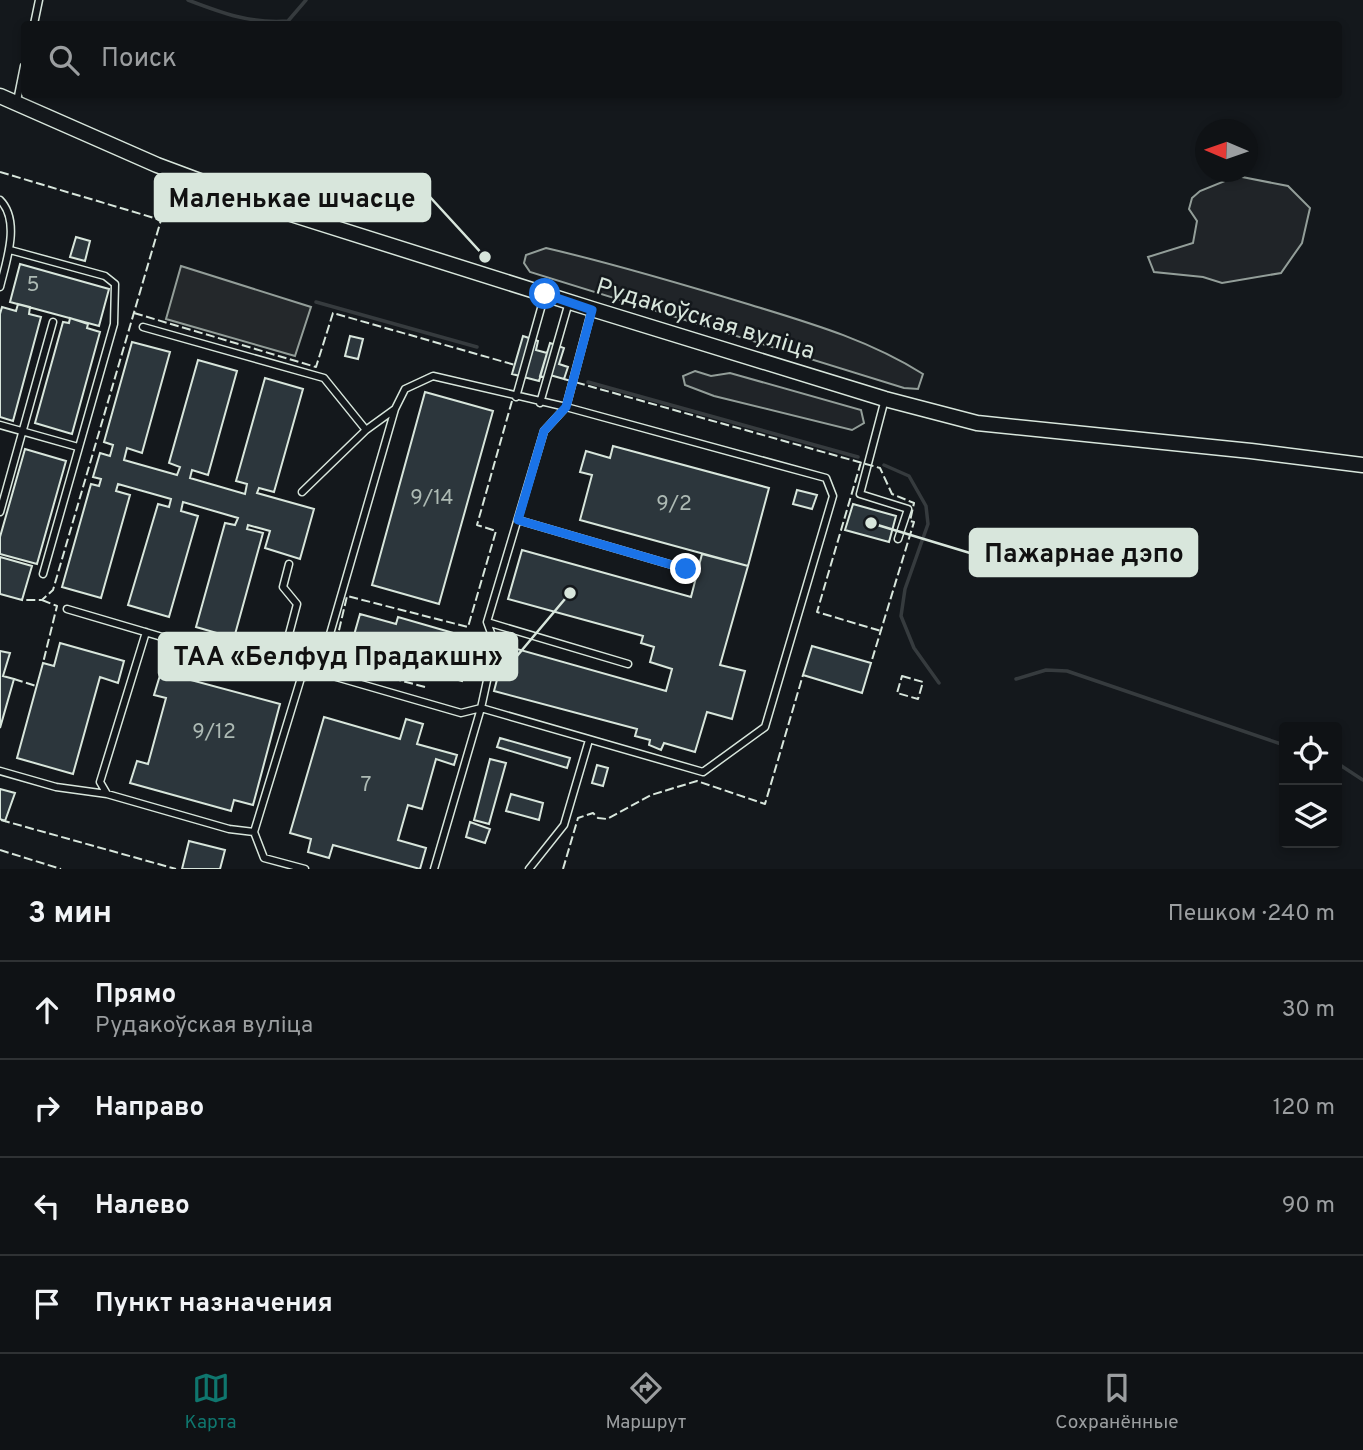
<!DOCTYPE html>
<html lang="ru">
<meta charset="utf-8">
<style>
body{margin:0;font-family:Overpass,sans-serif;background:#181b1e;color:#f1f3f6}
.controls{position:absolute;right:21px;bottom:21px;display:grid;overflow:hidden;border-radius:7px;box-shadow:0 4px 10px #0003}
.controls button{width:63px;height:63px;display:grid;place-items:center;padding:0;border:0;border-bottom:2px solid #2f3234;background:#0f1215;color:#f1f3f6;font:35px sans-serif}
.compass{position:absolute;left:1195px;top:119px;width:63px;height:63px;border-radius:50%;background:#0f1215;box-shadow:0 4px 10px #0003;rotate:272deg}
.stop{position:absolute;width:21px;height:21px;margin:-16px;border:5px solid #1a73e8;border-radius:50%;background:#fff}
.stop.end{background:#1a73e8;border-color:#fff;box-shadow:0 2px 7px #0008}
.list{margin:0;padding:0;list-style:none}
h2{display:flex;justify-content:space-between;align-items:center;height:91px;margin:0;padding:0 28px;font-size:30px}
h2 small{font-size:23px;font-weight:400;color:#9b9ea0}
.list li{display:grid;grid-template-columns:46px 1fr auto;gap:21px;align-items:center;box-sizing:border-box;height:98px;padding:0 28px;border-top:2px solid #2f3234}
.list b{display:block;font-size:26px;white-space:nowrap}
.list p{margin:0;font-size:23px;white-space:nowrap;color:#9b9ea0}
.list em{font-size:23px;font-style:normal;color:#9b9ea0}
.icon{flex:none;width:38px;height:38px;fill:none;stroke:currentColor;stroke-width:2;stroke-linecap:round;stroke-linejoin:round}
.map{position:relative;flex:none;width:1363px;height:869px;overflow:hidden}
.search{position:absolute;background:#0f1215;box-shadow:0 4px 10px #0003;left:21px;right:21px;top:21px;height:77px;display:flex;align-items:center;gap:18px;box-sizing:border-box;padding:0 24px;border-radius:7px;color:#9b9ea0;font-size:26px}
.sheet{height:483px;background:#0f1215}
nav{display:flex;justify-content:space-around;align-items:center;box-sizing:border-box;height:98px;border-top:2px solid #2f3234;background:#0f1215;font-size:19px;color:#9b9ea0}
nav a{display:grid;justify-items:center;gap:4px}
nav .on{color:#0f766e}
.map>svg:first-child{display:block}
.green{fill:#202428;stroke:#939e99;stroke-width:2}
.parking{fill:#24282b;stroke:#939e99;stroke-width:2}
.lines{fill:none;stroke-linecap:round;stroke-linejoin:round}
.stream{stroke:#363b3e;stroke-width:3.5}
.building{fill:#2c363c;stroke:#d8e6dc;stroke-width:2}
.service-casing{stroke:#d8e6dc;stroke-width:9}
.tertiary-casing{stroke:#d8e6dc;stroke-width:17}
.service{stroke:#14181c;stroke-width:6}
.tertiary{stroke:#14181c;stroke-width:14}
.fence{stroke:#d8e6dc;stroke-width:2;stroke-dasharray:9 3.5;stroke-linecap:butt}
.route{stroke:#1a73e8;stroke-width:9}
.labels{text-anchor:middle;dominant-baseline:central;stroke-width:5;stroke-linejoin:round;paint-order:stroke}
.number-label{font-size:21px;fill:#adbab4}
.street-label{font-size:24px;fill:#d8e6dc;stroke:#14181c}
.leader{fill:none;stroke:#d8e6dc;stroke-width:2.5}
.callout-dot{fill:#d8e6dc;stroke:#14181c;stroke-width:2.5}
.callout{fill:#d8e6dc;stroke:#d8e6dc;stroke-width:2.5}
.callout-label{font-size:26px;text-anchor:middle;font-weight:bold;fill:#111}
</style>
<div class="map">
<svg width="1363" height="869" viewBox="0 0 1363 869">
<rect width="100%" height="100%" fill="#14181c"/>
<path class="green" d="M1237,176l51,10 22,22 -8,35 -21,30 -59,10 -19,-6 -49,-5 -6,-15 45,-14 4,-22 -8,-12 3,-11 8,-7z
M546,248c69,16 136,36 205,57 59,18 118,35 172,69l-5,15 -14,-1 -374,-116 -6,-9 2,-8z
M695,371l16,5 19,-3 131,37 3,13 -12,7 -138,-34 -29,-11 -2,-9z"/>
<path class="parking" d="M181,266l130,41 -16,49 -129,-37z"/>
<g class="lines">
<path class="stream" d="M188,0c34,13 63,24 100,21l18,-21
M316,302l161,45
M588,382l270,75
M884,465l25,11 17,30 2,18 -23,65 -4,27 13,32 25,35
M1016,679l30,-9 21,1 217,74
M1337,763l26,17"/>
</g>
<path class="building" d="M76,237l14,4 -5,20 -15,-4z
M20,264l89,25 -10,37 -89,-24z
M18,304l12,3 -1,7 12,3 -28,104 -13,-4v-103l2,-7 14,4z
M70,318l18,6 -1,4 13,4 -28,102 -37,-11 28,-101 6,1z
M350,336l13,3 -5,20 -13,-3z
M523,336l15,5 -2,9 11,3 -8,28 -27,-7z
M132,342l38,10 -28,101 -15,-5 -3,12 53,15 3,-8 -11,-4 29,-103 39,11 -29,104 -16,-5 -2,8 55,16 2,-10 -11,-3 29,-103 38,11 -29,103 -15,-4 -2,5 57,16 -14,50 -35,-11 5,-17 -22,-6 -1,4 16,4 -29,105 -38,-11 29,-104 10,2 3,-7 -55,-16 -2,9 17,5 -29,101 -41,-12 30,-101 11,3 2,-8 -53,-15 -2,7 14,4 -29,103 -39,-11 29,-103 8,2 2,-7 -8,-2 7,-24 10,3 3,-11 -9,-3z
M550,343l14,5 -5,16 9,3 -4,12 -14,-4 -1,4 -9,-3z
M425,392l68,19 -54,193 -67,-19z
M613,446l156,42 -21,78 -168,-46 12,-45 -12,-3 6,-21 24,7z
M25,449l41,12 -29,103 -37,-10v-17z
M797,490l20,5 -5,14 -19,-5z
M853,504l43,12 -7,26 -44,-12z
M522,550l169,47 11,-43 46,12 -28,99 25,6 -13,48 -25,-7 -12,40 -31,-9 -3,7 -12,-5 1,-5 -15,-4 2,-7 -143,-38 12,-45 160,45 6,-22 -22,-7 4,-15 -13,-4 2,-7 -135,-37z
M0,557l32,9 -10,34 -22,-6z
M360,614l36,10 2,-7 76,22 -12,42 -112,-32z
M60,643l64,18 -6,22 -18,-6 -27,97 -56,-16 26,-95 11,3z
M812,646l59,17 -9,30 -59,-18z
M0,651l10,2 -7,23 11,3 -14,49z
M161,672l119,32 -27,101 -19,-5 -3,11 -101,-28 7,-22 11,3 18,-66 -12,-3z
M324,717l76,22 6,-20 17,5 -6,20 40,11 -3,10 -18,-6 -14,50 -14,-4 -10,35 28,8 -6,21 -87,-24 -4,13 -21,-6 3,-13 -21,-6z
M500,738l70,20 -3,10 -70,-21z
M490,759l16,4 -17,61 -15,-4z
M597,765l11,3 -5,18 -11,-3z
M0,789l15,4 -10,28 -5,-2z
M511,794l32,9 -4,17 -33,-9z
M470,822l20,7 -5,14 -19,-6z
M189,841l36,9 -5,19h-38z"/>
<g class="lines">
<defs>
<path id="service" d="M34,24l5,-24
M17,101l7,-35
M0,200c21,21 6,62 0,87
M10,250l95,26 10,8 -1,40 -71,250
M143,327l181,51 42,52
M516,397l29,-103
M885,399l-25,95 48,15 -10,30
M540,403l29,-101
M0,425l78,22
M302,492l64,-62 29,-21 10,-20 28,-13 133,31 26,-98
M0,512l53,-190
M518,520l168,49
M67,609l234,69
M487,622l141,42
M146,632l-46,150 7,12 122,35 25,3
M279,672l18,-68 -14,-17 6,-23
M319,672l142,41 20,-5 222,64 62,-45 68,-231 -7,-18 -260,-71 -22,24 -57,191 8,22 -14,64 -47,161
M0,771l56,16 51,7
M305,869l-41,-11 -10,-26 47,-154 18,-6 76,-263
M529,869l35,-44 25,-85"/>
<path id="tertiary" d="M0,96l157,69 118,44 317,100 293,90 92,24 274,28 112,14"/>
</defs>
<use href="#service" class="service-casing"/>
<use href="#tertiary" class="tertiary-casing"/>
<use href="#service" class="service"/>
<use href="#tertiary" class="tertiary"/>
<path class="fence" d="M0,172l161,48 -108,370 -11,10h-20
M134,313l182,54 17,-54 182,52
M564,379l316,89 12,26 22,9 -4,18 4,1 -43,141
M861,462l-44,150 64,19
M42,600l15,6 -14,57
M902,676l21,6 -5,17 -21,-6z
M14,679l22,7
M425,687l-83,-22 -9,-9 14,-60 121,31 28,-96 -19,-6 35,-124
M1,820l175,49
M0,850l61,19
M563,869l15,-51 15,-5 5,5 9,1 44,-24 46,-14 68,23 38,-129"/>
</g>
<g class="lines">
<path class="route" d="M545,294l47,16 -26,97 -22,24 -26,89 168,49"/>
</g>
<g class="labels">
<g class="number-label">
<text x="33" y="285">5</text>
<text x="432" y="498">9/14</text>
<text x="674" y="504">9/2</text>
<text x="214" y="732">9/12</text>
<text x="366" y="785">7</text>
</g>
<g class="street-label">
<text transform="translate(705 320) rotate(17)">Рудакоўская вуліца</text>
</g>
</g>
<path class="leader" d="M485 257L430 197M871 523L970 553M570 593L517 656"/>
<g class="callout-dot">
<circle cx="485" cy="257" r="7"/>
<circle cx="871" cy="523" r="7"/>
<circle cx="570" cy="593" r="7"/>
</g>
<g class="callout">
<rect x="155" y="174" width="275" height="47" rx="7"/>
<rect x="970" y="529" width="227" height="47" rx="7"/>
<rect x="159" y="633" width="358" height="47" rx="7"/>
</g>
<g class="callout-label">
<text x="292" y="207">Маленькае шчасце</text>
<text x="1084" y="562">Пажарнае дэпо</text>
<text x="338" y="665">ТАА «Белфуд Прадакшн»</text>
</g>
</svg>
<div class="controls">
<button><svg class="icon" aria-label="locate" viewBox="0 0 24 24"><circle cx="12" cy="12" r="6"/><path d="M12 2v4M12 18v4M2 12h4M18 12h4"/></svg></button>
<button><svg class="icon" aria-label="layers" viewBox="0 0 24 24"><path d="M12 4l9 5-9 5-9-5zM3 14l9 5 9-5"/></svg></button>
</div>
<svg class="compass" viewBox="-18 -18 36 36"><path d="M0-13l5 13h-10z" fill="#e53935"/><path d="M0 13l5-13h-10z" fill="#9b9ea0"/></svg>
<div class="stop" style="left:545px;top:294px"></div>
<div class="stop end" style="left:686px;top:569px"></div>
<div class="search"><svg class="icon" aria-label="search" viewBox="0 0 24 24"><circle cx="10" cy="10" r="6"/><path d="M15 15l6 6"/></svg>Поиск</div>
</div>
<section class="sheet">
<h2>3 мин<small>Пешком · 240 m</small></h2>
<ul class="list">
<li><svg class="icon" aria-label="ahead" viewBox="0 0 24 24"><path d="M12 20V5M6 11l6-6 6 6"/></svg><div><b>Прямо</b><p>Рудакоўская вуліца</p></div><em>30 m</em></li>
<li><svg class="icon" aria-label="right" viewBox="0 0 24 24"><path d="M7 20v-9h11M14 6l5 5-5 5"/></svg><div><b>Направо</b></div><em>120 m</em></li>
<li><svg class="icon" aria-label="left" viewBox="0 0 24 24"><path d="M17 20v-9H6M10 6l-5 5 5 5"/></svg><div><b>Налево</b></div><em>90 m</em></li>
<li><svg class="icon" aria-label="arrive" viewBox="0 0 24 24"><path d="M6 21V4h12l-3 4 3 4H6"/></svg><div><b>Пункт назначения</b></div></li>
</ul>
</section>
<nav>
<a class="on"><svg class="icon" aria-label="map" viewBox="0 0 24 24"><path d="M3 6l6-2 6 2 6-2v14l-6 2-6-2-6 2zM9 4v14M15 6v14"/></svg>Карта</a>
<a><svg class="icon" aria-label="directions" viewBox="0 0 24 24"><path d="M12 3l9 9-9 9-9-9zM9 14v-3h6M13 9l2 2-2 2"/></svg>Маршрут</a>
<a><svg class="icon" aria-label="saved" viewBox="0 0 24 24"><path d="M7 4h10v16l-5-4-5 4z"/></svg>Сохранённые</a>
</nav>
